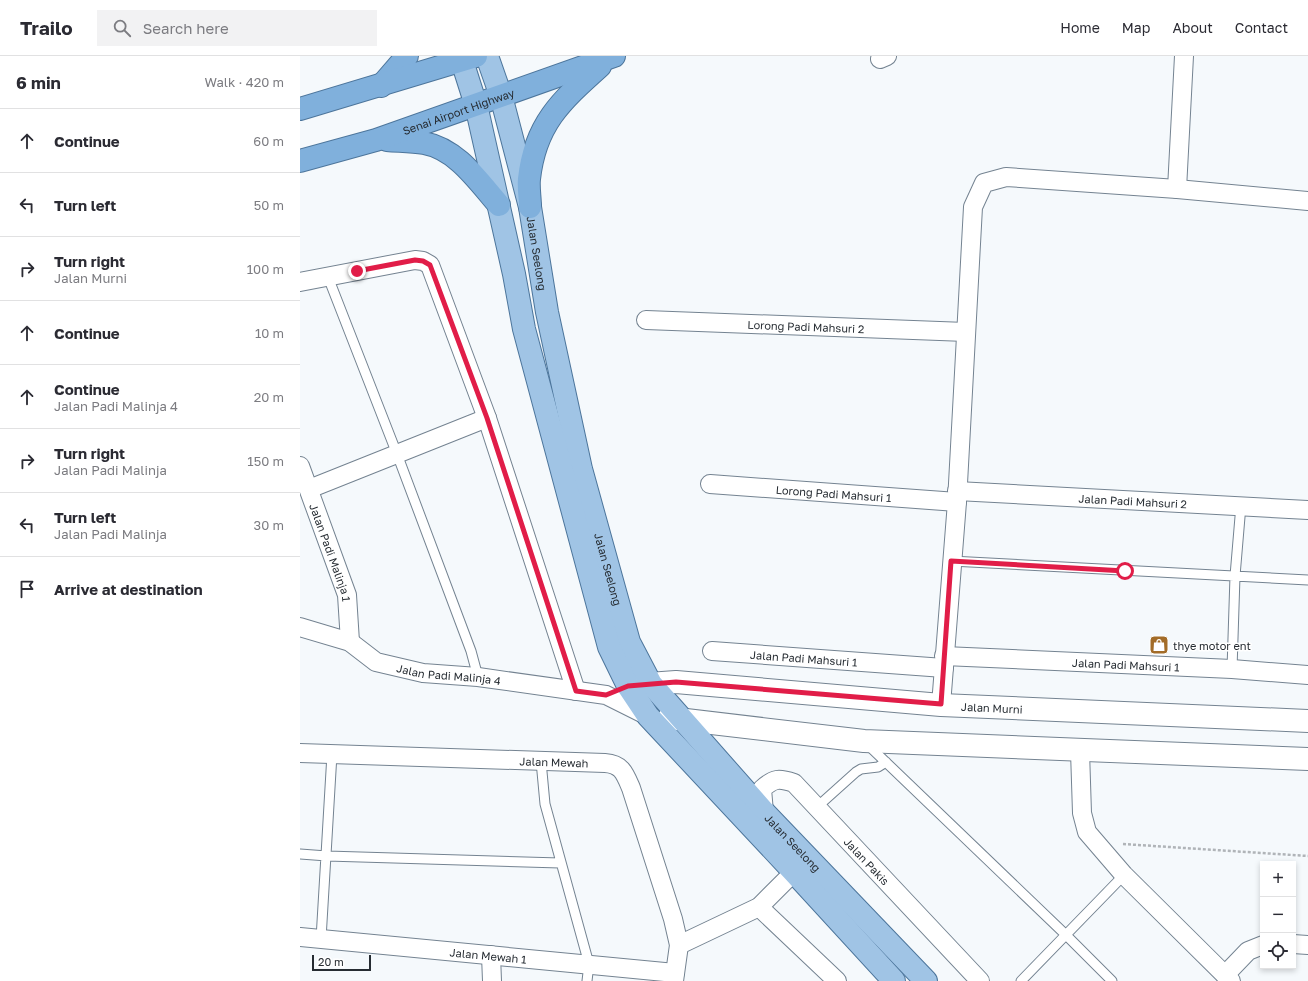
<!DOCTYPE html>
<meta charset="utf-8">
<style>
body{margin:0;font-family:"Golos Text",sans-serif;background:#f2f2f3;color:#2b2b33}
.controls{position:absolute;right:12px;bottom:12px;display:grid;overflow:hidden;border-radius:0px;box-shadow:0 2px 6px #0003}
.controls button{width:36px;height:36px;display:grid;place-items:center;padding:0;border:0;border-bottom:1px solid #e1e1e2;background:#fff;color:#2b2b33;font:20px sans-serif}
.scale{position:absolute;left:12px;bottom:10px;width:59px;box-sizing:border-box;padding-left:4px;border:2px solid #262c32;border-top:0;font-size:11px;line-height:14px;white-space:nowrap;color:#262c32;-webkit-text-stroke:3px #fff;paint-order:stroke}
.stop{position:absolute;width:12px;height:12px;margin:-9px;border:3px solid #e11d48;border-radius:50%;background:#fff}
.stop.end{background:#e11d48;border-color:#fff;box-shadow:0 1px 4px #0008}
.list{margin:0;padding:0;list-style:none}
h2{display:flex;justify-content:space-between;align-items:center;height:52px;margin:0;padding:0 16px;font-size:17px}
h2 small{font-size:13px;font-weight:400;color:#7c7c81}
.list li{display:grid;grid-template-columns:26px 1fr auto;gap:12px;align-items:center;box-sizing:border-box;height:64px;padding:0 16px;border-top:1px solid #e1e1e2}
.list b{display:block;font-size:15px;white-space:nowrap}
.list p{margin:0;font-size:13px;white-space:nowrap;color:#7c7c81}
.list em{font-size:13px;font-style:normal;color:#7c7c81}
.icon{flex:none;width:22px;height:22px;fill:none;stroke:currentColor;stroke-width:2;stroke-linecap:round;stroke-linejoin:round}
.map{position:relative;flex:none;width:1008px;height:925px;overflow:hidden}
header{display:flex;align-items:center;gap:24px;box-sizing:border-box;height:56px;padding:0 20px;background:#fff;border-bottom:1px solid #e1e1e2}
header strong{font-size:19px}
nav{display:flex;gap:22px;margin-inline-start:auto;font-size:14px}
.search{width:280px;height:36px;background:#f2f2f3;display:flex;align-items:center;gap:10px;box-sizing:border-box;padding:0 14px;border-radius:0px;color:#7c7c81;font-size:15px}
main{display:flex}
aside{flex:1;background:#fff}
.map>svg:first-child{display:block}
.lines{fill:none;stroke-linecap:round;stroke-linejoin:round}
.service-casing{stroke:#748391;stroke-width:11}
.minor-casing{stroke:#748391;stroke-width:20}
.secondary-casing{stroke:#748391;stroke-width:24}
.primary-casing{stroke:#4c759b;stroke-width:24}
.trunk-casing{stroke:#4c759b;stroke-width:24}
.path{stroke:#b0b4b8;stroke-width:2.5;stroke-dasharray:3 2;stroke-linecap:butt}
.service{stroke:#fff;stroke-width:9}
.minor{stroke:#fff;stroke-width:18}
.secondary{stroke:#fff;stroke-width:22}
.primary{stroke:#a0c4e5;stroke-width:22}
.trunk{stroke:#80b0dc;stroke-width:22}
.route{stroke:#e11d48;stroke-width:5}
.labels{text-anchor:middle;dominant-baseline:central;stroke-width:3;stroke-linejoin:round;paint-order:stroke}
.street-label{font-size:11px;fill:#262c32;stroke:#fff}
.poi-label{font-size:11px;fill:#262c32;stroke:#fff;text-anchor:start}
</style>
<header>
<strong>Trailo</strong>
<div class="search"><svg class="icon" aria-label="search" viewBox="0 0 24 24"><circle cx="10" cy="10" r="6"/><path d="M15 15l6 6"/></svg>Search here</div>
<nav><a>Home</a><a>Map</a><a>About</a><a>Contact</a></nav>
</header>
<main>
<aside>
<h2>6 min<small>Walk · 420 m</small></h2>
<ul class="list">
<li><svg class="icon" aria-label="ahead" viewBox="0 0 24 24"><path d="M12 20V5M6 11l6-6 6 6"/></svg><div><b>Continue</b></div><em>60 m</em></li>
<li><svg class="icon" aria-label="left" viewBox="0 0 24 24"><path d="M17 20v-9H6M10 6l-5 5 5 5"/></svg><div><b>Turn left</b></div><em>50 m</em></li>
<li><svg class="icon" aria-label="right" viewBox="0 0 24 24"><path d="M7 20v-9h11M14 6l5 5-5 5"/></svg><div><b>Turn right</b><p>Jalan Murni</p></div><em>100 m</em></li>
<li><svg class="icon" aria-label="ahead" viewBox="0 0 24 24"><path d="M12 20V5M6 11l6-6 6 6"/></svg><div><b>Continue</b></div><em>10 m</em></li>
<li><svg class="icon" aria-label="ahead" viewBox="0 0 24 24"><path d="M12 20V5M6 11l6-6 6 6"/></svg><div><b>Continue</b><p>Jalan Padi Malinja 4</p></div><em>20 m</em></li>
<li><svg class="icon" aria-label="right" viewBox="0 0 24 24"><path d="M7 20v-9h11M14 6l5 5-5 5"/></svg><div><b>Turn right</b><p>Jalan Padi Malinja</p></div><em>150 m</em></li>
<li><svg class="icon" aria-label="left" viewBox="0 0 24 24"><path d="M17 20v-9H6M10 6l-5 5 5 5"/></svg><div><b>Turn left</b><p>Jalan Padi Malinja</p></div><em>30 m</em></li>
<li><svg class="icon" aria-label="arrive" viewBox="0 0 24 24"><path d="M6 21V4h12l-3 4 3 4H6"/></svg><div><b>Arrive at destination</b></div></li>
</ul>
</aside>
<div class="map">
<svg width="1008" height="925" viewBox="0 0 1008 925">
<rect width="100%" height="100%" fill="#f5f9fc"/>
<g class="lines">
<defs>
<path id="service" d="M28,221l69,177 74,197 7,26
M651,505l357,19
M932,613l3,-93 6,-71
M568,689l198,190 46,46
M241,705l4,43 44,160 -2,17
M517,751l39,-35 5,-3 17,-2 8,-5
M0,798l27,2 233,7
M21,883l11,-185
M721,925l103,-106"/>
<g id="minor">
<path d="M580,3l7,-3"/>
<path d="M877,133l7,-133"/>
<path d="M0,226l115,-22 8,1 7,4 57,153 89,273"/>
<path id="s1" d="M346,264l320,12"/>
<path id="s2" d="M0,410l47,129 3,47"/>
<path id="s3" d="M410,428l247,18"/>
<path d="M9,433l178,-71"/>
<path id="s4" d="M657,435l351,19"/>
<path id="s5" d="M0,571l50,15 26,20 47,11 55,4 128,18 42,21"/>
<path id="s6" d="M412,595l232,17"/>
<path id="s7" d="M644,600l288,13 76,6"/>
<path d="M641,649l16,-203 16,-295 11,-24 22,-6 171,12 131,12"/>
<path d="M780,695l2,62 5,19 37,43 107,106"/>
<path id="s8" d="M0,697l305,10c17,1 20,11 26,25l42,131 6,26 -5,36"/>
<path id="s9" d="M464,756l-2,-23c12,-11 17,-11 32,-6l186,198"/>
<path d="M459,851l78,74"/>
<path id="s10" d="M0,881l375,36"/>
<path d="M993,888l15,1"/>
<path d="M379,889l80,-38 35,-35"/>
<path d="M191,899l1,26"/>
<path d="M925,919l23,-24 15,-6"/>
</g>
<g id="secondary">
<path id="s11" d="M335,629l41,-3 265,23 367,16"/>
<path d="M369,662l195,23 444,18"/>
</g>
<g id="primary">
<path id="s12" d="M187,0l14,40 29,111 17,105 34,157 48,173 22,42 31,35 82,93 162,169"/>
<path d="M162,5l14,44 38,169 10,55 85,318 19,39 20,30 146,156 100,109"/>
</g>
<g id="trunk">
<path d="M81,30l26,-30"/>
<path d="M0,53l176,-53"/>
<path d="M87,84c12,1 25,1 37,3 33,6 54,38 75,62"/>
<path id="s13" d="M0,105l76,-21 238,-84"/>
<path d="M230,151c0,-9 -2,-19 -1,-28 6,-55 32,-78 71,-113"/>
</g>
</defs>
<use href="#service" class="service-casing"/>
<use href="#minor" class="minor-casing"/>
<use href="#secondary" class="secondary-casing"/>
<use href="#primary" class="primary-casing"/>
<use href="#trunk" class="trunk-casing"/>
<path class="path" d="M823,788l185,12"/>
<use href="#service" class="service"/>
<use href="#minor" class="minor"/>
<use href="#secondary" class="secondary"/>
<use href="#primary" class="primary"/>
<use href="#trunk" class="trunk"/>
</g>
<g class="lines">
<path class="route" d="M57,215l58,-11 8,1 7,4 57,153 89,273 30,4 22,-9 48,-4 265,22 10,-143 174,10"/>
</g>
<defs>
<symbol id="shop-square" viewBox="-11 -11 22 22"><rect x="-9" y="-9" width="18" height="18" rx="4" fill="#a36c28" stroke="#fff"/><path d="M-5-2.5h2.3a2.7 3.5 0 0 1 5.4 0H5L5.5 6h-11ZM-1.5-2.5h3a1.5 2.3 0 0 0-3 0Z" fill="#fff"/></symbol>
</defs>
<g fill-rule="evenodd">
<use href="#shop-square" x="848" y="578" width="22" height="22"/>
</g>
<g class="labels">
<g class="street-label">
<text stroke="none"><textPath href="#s13" startOffset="166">Senai Airport Highway</textPath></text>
<text stroke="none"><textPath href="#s12" startOffset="204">Jalan Seelong</textPath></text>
<text stroke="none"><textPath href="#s1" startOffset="160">Lorong Padi Mahsuri 2</textPath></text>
<text stroke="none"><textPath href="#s3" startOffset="124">Lorong Padi Mahsuri 1</textPath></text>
<text stroke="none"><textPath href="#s4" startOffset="176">Jalan Padi Mahsuri 2</textPath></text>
<text stroke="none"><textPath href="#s2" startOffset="92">Jalan Padi Malinja 1</textPath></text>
<text stroke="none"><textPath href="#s12" startOffset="528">Jalan Seelong</textPath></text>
<text stroke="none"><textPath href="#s6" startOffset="92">Jalan Padi Mahsuri 1</textPath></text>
<text stroke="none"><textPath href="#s7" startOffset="182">Jalan Padi Mahsuri 1</textPath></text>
<text stroke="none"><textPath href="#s5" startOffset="159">Jalan Padi Malinja 4</textPath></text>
<text stroke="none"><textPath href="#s11" startOffset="358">Jalan Murni</textPath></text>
<text stroke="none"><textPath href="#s8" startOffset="254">Jalan Mewah</textPath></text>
<text stroke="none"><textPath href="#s12" startOffset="864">Jalan Seelong</textPath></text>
<text stroke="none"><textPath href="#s9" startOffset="165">Jalan Pakis</textPath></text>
<text stroke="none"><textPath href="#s10" startOffset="189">Jalan Mewah 1</textPath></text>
</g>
<g class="poi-label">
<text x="873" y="589">thye motor ent</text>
</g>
</g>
</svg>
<div class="controls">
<button>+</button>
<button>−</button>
<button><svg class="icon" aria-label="locate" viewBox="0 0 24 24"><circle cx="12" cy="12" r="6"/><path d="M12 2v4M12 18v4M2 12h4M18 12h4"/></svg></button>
</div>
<div class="scale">20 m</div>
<div class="stop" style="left:825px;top:515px"></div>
<div class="stop end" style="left:57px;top:215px"></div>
</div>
</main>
